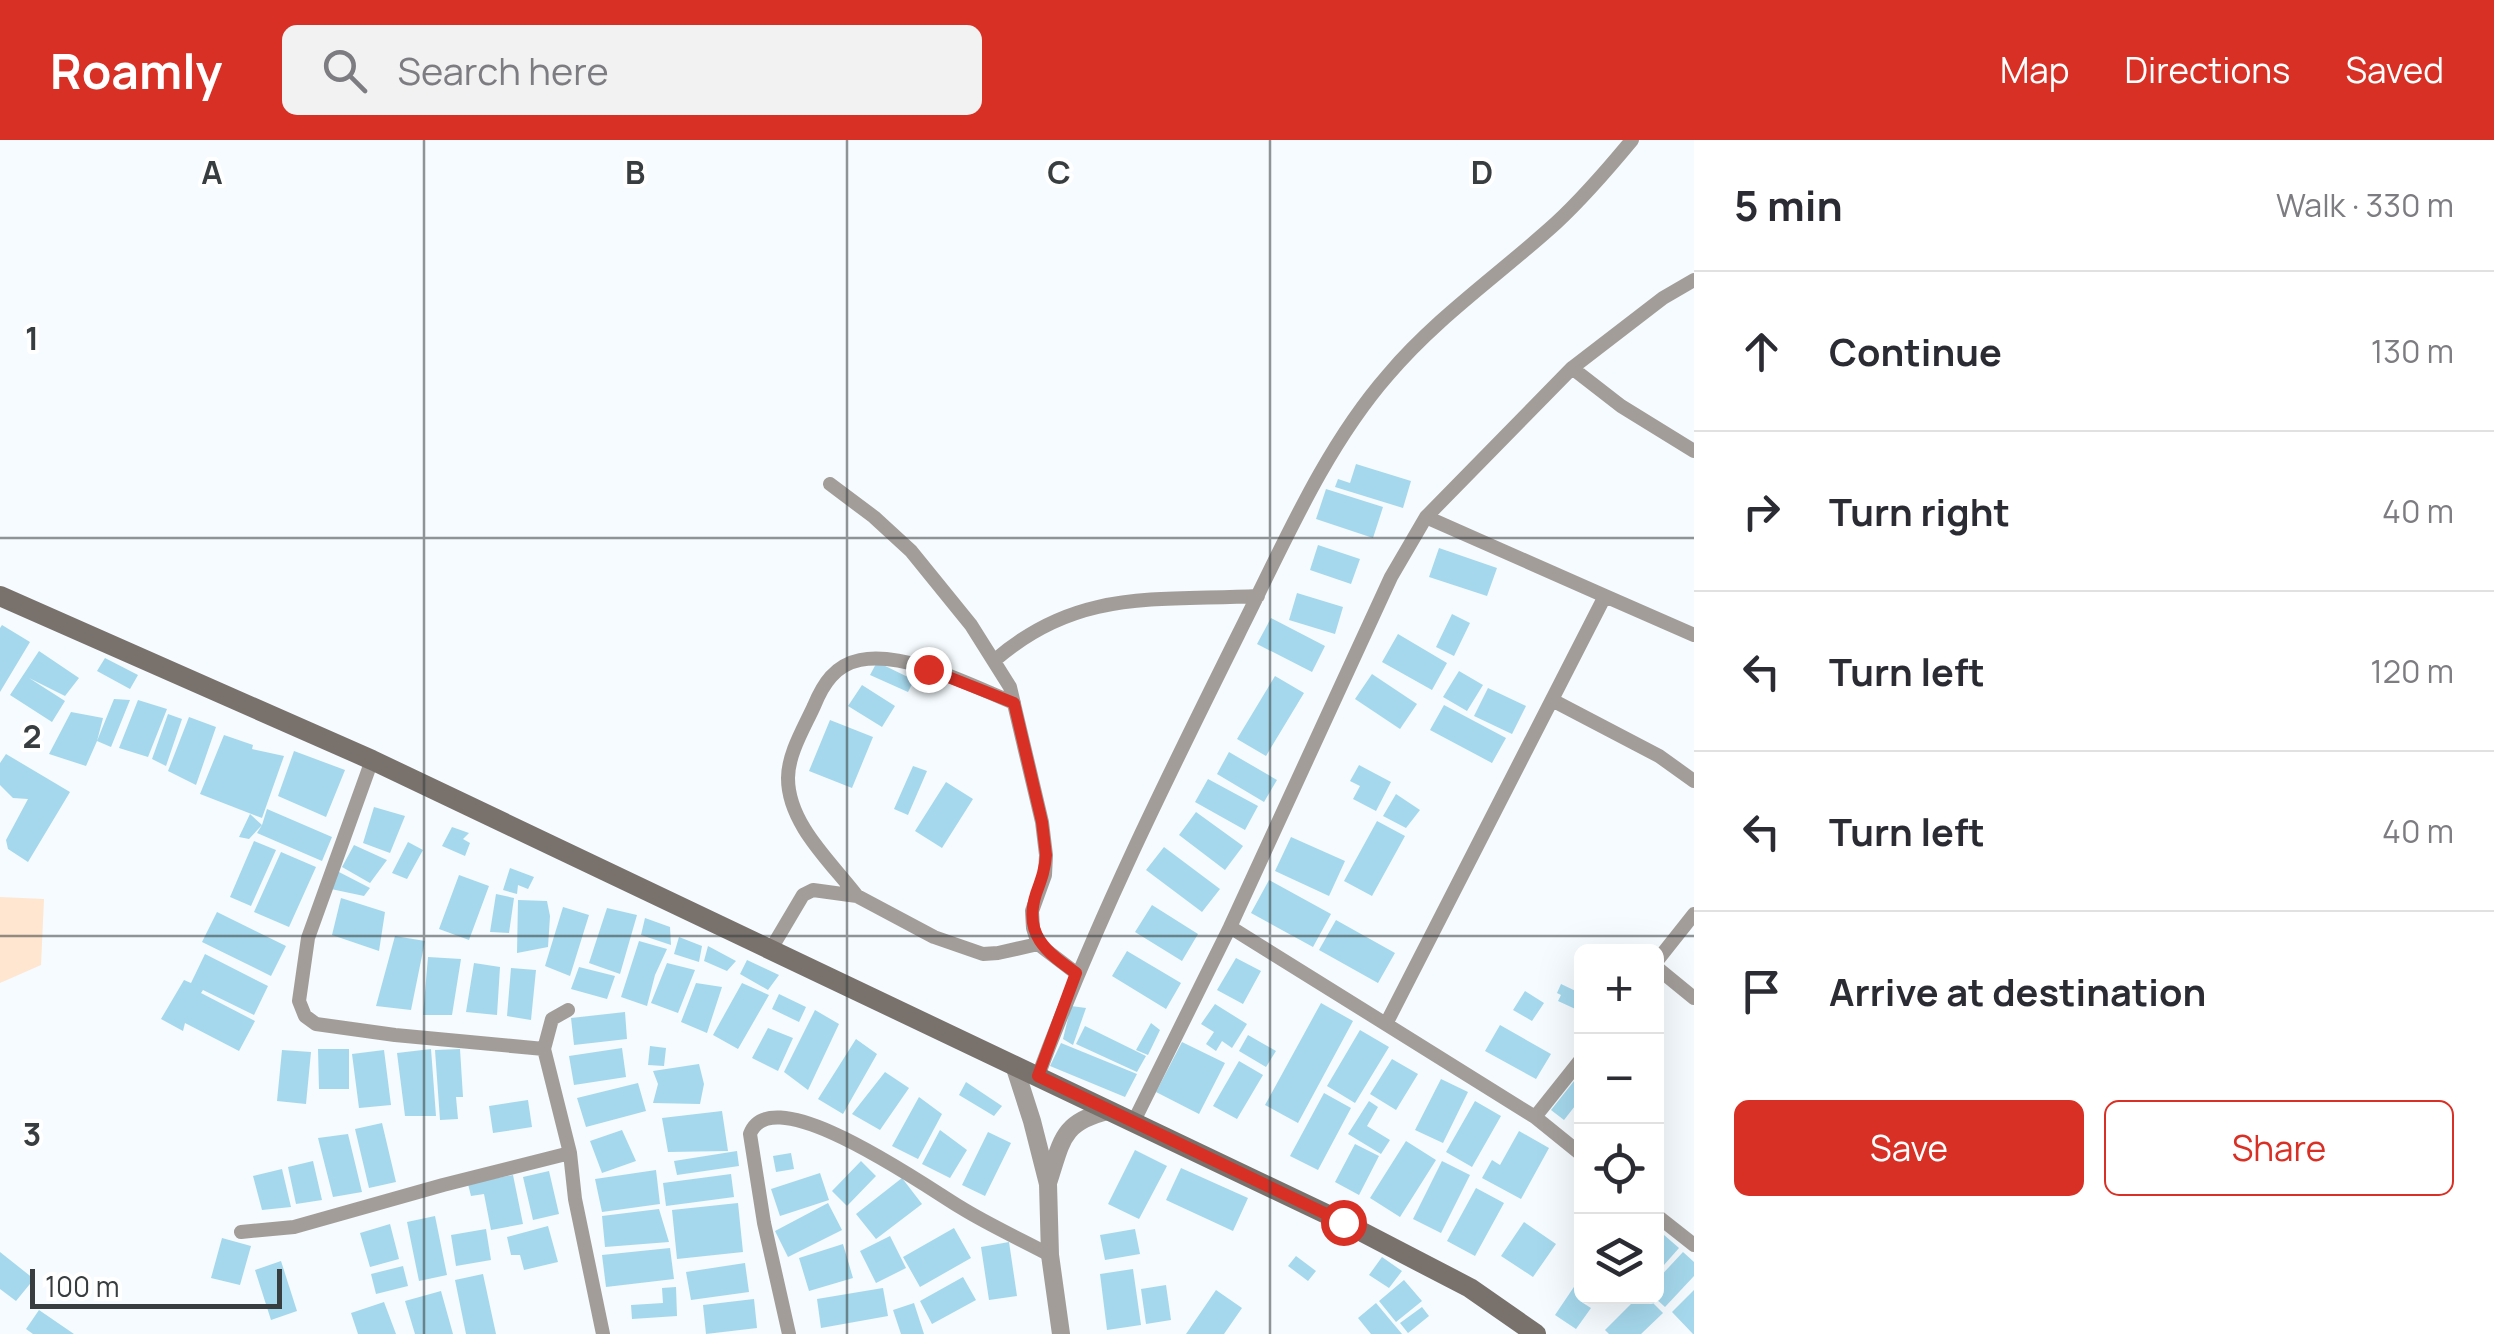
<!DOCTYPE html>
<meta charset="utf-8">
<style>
body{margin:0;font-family:Manrope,sans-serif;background:#f2f2f3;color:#2b2b33}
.controls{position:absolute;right:30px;bottom:30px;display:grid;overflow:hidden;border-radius:15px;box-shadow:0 10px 40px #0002}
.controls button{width:90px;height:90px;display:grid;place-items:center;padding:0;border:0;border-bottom:2px solid #e1e1e2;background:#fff;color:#2b2b33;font:50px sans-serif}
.scale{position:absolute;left:30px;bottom:25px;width:252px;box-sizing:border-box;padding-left:10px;border:5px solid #383e40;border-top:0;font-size:28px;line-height:35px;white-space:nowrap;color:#383e40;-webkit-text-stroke:8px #fff;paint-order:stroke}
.stop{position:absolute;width:30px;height:30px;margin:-22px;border:8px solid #d93025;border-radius:50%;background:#fff}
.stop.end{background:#d93025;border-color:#fff;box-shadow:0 2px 10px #0008}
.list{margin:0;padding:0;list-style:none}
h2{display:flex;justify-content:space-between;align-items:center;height:130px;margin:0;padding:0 40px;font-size:42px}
h2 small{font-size:32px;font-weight:400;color:#7c7c81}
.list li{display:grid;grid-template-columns:65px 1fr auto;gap:30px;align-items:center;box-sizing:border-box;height:160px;padding:0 40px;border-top:2px solid #e1e1e2}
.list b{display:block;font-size:38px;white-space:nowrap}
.list em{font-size:32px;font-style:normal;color:#7c7c81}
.actions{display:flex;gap:20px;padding:30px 40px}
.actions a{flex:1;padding:22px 0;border:2px solid #d93025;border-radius:15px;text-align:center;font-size:35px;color:#d93025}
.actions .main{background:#d93025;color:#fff}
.icon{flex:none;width:55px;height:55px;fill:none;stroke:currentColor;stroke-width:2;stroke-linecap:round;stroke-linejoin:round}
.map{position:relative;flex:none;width:1694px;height:1194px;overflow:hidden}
header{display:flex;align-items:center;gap:60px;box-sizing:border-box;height:140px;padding:0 50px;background:#d93025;color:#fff}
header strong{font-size:48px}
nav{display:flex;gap:55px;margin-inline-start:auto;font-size:35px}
.search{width:700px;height:90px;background:#f2f2f3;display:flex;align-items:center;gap:25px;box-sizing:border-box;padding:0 35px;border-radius:15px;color:#7c7c81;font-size:38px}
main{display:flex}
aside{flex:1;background:#fff}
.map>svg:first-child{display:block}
.green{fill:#ffe6d0}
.building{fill:#a5d8ec}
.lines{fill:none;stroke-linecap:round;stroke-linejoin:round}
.minor{stroke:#a29d99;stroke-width:14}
.tertiary{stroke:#a29d99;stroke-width:18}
.secondary{stroke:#78716c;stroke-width:20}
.route{stroke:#d93025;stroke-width:12}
.grid{fill:none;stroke:#383e40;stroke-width:2.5;stroke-opacity:0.55}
.grid-label{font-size:32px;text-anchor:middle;font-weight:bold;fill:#383e40;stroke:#fff;stroke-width:8;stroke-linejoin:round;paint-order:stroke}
</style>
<header>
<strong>Roamly</strong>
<div class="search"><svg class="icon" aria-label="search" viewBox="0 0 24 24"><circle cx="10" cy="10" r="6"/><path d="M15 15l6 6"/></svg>Search here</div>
<nav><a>Map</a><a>Directions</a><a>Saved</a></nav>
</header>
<main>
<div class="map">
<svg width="1694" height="1194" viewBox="0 0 1694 1194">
<rect width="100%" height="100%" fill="#f5fbfe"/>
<path class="green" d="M0,757l44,2 -3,66 -41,18z"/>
<path class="building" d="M1356,324l55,17 -8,27 -68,-21 3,-8 12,4z
M1326,349l57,18 -10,31 -57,-19z
M1318,405l42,14 -9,25 -41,-14z
M1439,408l58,20 -10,28 -58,-19z
M1297,453l46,14 -8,27 -46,-14z
M1452,474l18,9 -16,33 -18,-9z
M1271,478l54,28 -13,26 -55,-28z
M2,485l28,17 -30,50v-64z
M1398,494l49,29 -15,27 -50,-28z
M39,511l40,27 -14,18 -36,-18 36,23 -13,21 -42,-27z
M105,518l33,17 -8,14 -33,-18z
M877,522l37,18 -6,12 -38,-17z
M1459,531l24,14 -16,26 -24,-14z
M1372,534l45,30 -17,25 -45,-30z
M1275,536l29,17 -38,63 -29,-17z
M862,545l33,21 -13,21 -34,-21z
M1488,548l38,18 -14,28 -38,-18z
M114,559l16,1 -19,47 -14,-6 -11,25 -37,-12 22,-42 32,6 -6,23z
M138,560l29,9 -19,48 -29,-9z
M1444,565l62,33 -14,25 -62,-33z
M168,574l14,5 -16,47 -14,-7z
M189,577l27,10 -20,58 -28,-14z
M830,580l43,17 -21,51 -43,-17z
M224,595l29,10 -1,4 32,7 -22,62 -62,-24z
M294,611l51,19 -19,47 -48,-21z
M1229,612l48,28 -13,22 -47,-28z
M6,614l64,38 -42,70 -20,-13 -2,-9 22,-41 -15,-1 -13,-13v-22z
M1359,625l32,17 -15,29 -23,-12 7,-13 -10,-5z
M913,626l14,5 -19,44 -14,-6z
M1208,639l50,27 -13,24 -50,-28z
M946,642l27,17 -31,49 -27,-17z
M1396,654l24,16 -14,18 -23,-12z
M374,667l31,9 -15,37 -27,-10z
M267,669l65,28 -10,24 -65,-28 5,-8 -13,14 -10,-2 11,-23 12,11z
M1196,672l47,34 -18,24 -46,-35z
M1377,681l28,15 -33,60 -28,-15z
M452,687l17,6 -6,6 7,4 -5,13 -23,-10z
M1291,697l54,24 -16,35 -54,-25z
M254,701l22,9 -25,56 -21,-9z
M408,702l15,8 -16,29 -15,-6z
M354,705l33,15 -17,23 -28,-16z
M1164,707l56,42 -18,23 -56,-42z
M281,712l35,15 -27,60 -35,-15z
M510,728l24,9 -6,12 -10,-4 -1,9 -14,-4z
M337,731l33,17 -6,8 -33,-7z
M459,735l30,11 -20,54 -30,-11z
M1269,740l62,34 -18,33 -62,-34z
M496,754l18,4 -5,35 -19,-1z
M341,758l44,14 -6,39 -47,-16z
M518,760l29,1 3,15 -2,31 -31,6z
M1152,765l46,29 -16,27 -47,-29z
M563,767l26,8 -19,61 -25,-10z
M607,768l30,7 -17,59 -31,-11z
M217,772l69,34 -15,30 -69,-34z
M645,778l25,9 1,18 -30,-10z
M1336,780l59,33 -17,30 -59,-33z
M395,796l30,5 -14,69 -35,-4z
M679,797l23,9 -3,16 -25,-8z
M639,801l28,8 -12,26 -8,31 -26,-9z
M708,806l28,15 -9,10 -23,-10z
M1127,811l54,32 -15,26 -54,-33z
M205,814l63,32 -14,29 -51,-25 -2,3 54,28 -16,30 -54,-28 -2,8 -22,-12 23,-39 7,3z
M428,817l33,2 -9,56h-29z
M1236,818l25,13 -18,33 -26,-14z
M747,820l32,15 -11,15 -28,-16z
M474,823l26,4 -3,48 -31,-3z
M667,823l28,7 -17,43 -27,-10z
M579,827l36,9 -8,23 -36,-10z
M511,828l25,2 -5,50 -24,-4z
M696,843l26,4 -15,46 -26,-11z
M742,843l27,12 -31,54 -25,-14z
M1561,844l21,10v18l-24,-11 3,-6 -4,-2z
M1525,851l19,12 -12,18 -19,-11z
M779,854l27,13 -7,15 -27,-13z
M1321,863l32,18 -55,102 -33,-18z
M1215,864l32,20 -15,24 -10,-7 -6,10 -10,-7 8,-12 -13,-8z
M1071,866l15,2 -13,37 -10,-6z
M815,870l24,14 -31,66 -24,-18z
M625,872l2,27 -53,6 -3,-27z
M1151,883l9,7 -12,25 -12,-5z
M1500,885l51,29 -15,25 -51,-28z
M1085,886l61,30 -9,16 -61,-28z
M768,888l25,10 -15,33 -26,-13z
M1360,890l29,17 -34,56 -28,-17z
M1248,895l28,16 -10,16 -27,-16z
M856,899l21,15 -34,60 -25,-15z
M1182,902l43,21 -26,51 -43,-22z
M1061,903l76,31 -12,23 -75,-31z
M650,906l16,2 -2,18 -16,-1z
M622,908l4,29 -52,8 -5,-29z
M318,909h31v40h-30z
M431,909l5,67h-31l-8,-63z
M460,909l3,48h-7l2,22 -18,1 -5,-70z
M282,910l29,2 -5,52 -29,-3z
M384,910l7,55 -32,3 -7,-54z
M1392,919l26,15 -22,36 -26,-16z
M1239,921l24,14 -26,44 -24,-13z
M699,924l5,20 -4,20 -47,-1 5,-19 -5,-13z
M1582,931v26l-18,23 -13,-10z
M885,932l24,16 -29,42 -28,-16z
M1441,939l27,13 -25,51 -28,-13z
M966,942l36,24 -8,10 -35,-21z
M638,943l8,28 -60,16 -9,-29z
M1324,953l27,15 -33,62 -28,-14z
M919,957l23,17 -24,45 -26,-13z
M528,960l4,27 -39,6 -4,-27z
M1369,961l9,6 -11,19 23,14 -9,14 -33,-20z
M1475,961l26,15 -29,51 -26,-15z
M722,971l6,40 -60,1 -6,-34z
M382,983l14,59 -27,6 -14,-59z
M622,990l14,31 -34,12 -12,-32z
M940,990l27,20 -17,28 -28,-14z
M1519,991l30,17 -28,51 -39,-21 10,-18 8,5z
M988,992l23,11 -26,53 -23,-11z
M348,994l14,58 -29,5 -15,-59z
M1406,1001l30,19 -36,57 -30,-19z
M1355,1004l24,12 -20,39 -24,-13z
M1135,1010l32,16 -28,53 -31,-15z
M737,1011l2,15 -62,9 -3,-14z
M791,1013l3,16 -18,3 -3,-16z
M313,1021l9,39 -26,4 -8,-37z
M861,1021l15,15 -29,30 -15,-15z
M1442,1021l28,14 -29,58 -28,-14z
M1181,1028l67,30 -15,33 -67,-31z
M282,1029l9,38 -29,3 -9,-34z
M656,1030l4,34 -58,8 -7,-33z
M549,1031l10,43 -26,6 -10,-43z
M820,1033l9,27 -49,16 -9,-27z
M731,1034l3,23 -68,9 -3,-23z
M513,1035l10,49 -32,6 -7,-36 -13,2 -3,-12z
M902,1038l20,26 -46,35 -20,-25z
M1476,1048l28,15 -29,53 -28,-15z
M738,1063l5,49 -66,7 -5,-49z
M828,1063l14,27 -54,27 -13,-26z
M659,1069l10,33 -64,5 -3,-31z
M435,1076l12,59 -28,6 -12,-59z
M1524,1082l32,22 -23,33 -32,-21z
M390,1084l9,35 -29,8 -10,-34z
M548,1086l10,36 -34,8 -4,-15h-9l-4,-18z
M954,1088l17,30 -51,29 -17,-30z
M1656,1088l23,20 -23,26z
M486,1089l5,31 -35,6 -5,-31z
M1135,1089l5,25 -35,6 -5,-25z
M890,1096l16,32 -30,15 -16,-32z
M222,1098l29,8 -11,39 -29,-7z
M1009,1102l8,54 -28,4 -8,-53z
M843,1104l10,34 -44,13 -10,-33z
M670,1108l4,31 -68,8 -4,-32z
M0,1112l34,27 -18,22 -16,-12z
M1683,1112l11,10v14l-29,31 -12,-11h3v-15z
M1296,1116l20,15 -8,10 -20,-15z
M1382,1117l20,14 -13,17 -20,-13z
M281,1121l16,50 -26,9 -16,-50z
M745,1123l4,29 -58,8 -5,-28z
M403,1126l5,20 -32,8 -5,-20z
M1133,1129l8,56 -34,5 -7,-56z
M483,1134l13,60h-30l-11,-54z
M1582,1135v21h5l-4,7 8,5 -15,21 -21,-14z
M963,1137l13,23 -44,24 -12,-23z
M1404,1140l18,21 -26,21 -17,-21z
M1166,1145l5,35 -25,4 -5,-35z
M676,1147l1,29 -45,3 -1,-14 32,-2 -1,-15z
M883,1148l5,28 -67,12 -4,-29z
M1216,1150l26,18 -18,26h-38z
M1694,1150v44h-1l-21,-22z
M441,1151l12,43h-38l-10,-33z
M1639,1156h7l17,17 -22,21h-32l-4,-4z
M754,1159l3,29 -51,6 -3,-29z
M384,1162l12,32h-38l-7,-21z
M914,1163l10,31h-23l-8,-24z
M1376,1163l26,31h-31l-13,-16z
M1422,1167l7,9 -21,17 -8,-10z
M39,1170l35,24h-41l-7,-5z"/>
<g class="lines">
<path class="minor" d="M1572,228l49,38 73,45
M830,344l44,33 37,34 60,74 39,62 32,135 4,33 -1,20 -13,36 1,17 5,16 38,29
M1426,377l179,79
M995,520c83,-72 161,-59 263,-64
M1552,560l107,56 35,25
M372,620l-64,178 -9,63 6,15 11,8 79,11 149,14
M857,756c-26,-34 -69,-72 -69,-118 0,-24 16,-50 26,-72 9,-22 21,-41 46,-46 46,-9 112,26 154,43
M1230,787l161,-350 35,-60 146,-149 91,-70 31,-18
M771,809l32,-54 10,-5 44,6 77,41 49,17 15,-1 40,-9
M1656,822l38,-48
M1656,827l38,31
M568,870l-16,9 -8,30 26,104 5,46 28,135
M1386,884l219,-428 89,39
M1038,936c58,-156 132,-304 206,-453 42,-84 82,-177 144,-248 49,-58 112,-101 168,-152 28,-26 52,-54 76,-83
M1535,977l47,-59
M1133,983l97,-196 305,190 47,38
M1656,1075l38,30
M241,1092l53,-5 149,-42 127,-32
M789,1194l-25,-111 -14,-89c21,-58 178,54 210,73 29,18 60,32 90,48"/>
<path class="tertiary" d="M1014,925l18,56 16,63 2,71 11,79
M1048,1043c14,-42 13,-61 60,-72"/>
<path class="secondary" d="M0,456l372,164 971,462 127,66 66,46"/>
</g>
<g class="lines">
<path class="route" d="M928,529l86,34 28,119 4,33c-1,15 -5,25 -10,39 -13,40 10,58 40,79l-38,103 305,146"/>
</g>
<path class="grid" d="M424,0v1194M847,0v1194M1270,0v1194M0,398h1694M0,796h1694"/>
<g class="grid-label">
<text x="212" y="44">A</text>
<text x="635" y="44">B</text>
<text x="1059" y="44">C</text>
<text x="1482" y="44">D</text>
<text x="32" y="210">1</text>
<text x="32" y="608">2</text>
<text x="32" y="1006">3</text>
</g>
</svg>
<div class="controls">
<button>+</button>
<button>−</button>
<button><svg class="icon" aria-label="locate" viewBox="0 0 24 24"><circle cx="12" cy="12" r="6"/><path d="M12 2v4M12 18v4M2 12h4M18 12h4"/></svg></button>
<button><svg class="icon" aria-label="layers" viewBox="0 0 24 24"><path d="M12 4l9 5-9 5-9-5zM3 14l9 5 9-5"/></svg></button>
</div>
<div class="scale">100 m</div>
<div class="stop" style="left:1343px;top:1082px"></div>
<div class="stop end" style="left:928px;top:529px"></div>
</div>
<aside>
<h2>5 min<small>Walk · 330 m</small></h2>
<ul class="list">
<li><svg class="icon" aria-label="ahead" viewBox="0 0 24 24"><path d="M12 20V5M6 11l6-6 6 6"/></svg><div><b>Continue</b></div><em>130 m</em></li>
<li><svg class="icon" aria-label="right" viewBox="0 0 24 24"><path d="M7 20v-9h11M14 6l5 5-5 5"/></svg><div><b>Turn right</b></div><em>40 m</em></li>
<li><svg class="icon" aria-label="left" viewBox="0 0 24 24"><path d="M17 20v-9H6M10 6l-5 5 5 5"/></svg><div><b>Turn left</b></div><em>120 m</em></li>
<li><svg class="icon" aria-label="left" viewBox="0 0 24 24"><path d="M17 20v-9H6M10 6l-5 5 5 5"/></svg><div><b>Turn left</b></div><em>40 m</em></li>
<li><svg class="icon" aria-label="arrive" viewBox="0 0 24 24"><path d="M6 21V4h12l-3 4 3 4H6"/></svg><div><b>Arrive at destination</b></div></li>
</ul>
<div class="actions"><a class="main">Save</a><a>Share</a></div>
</aside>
</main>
